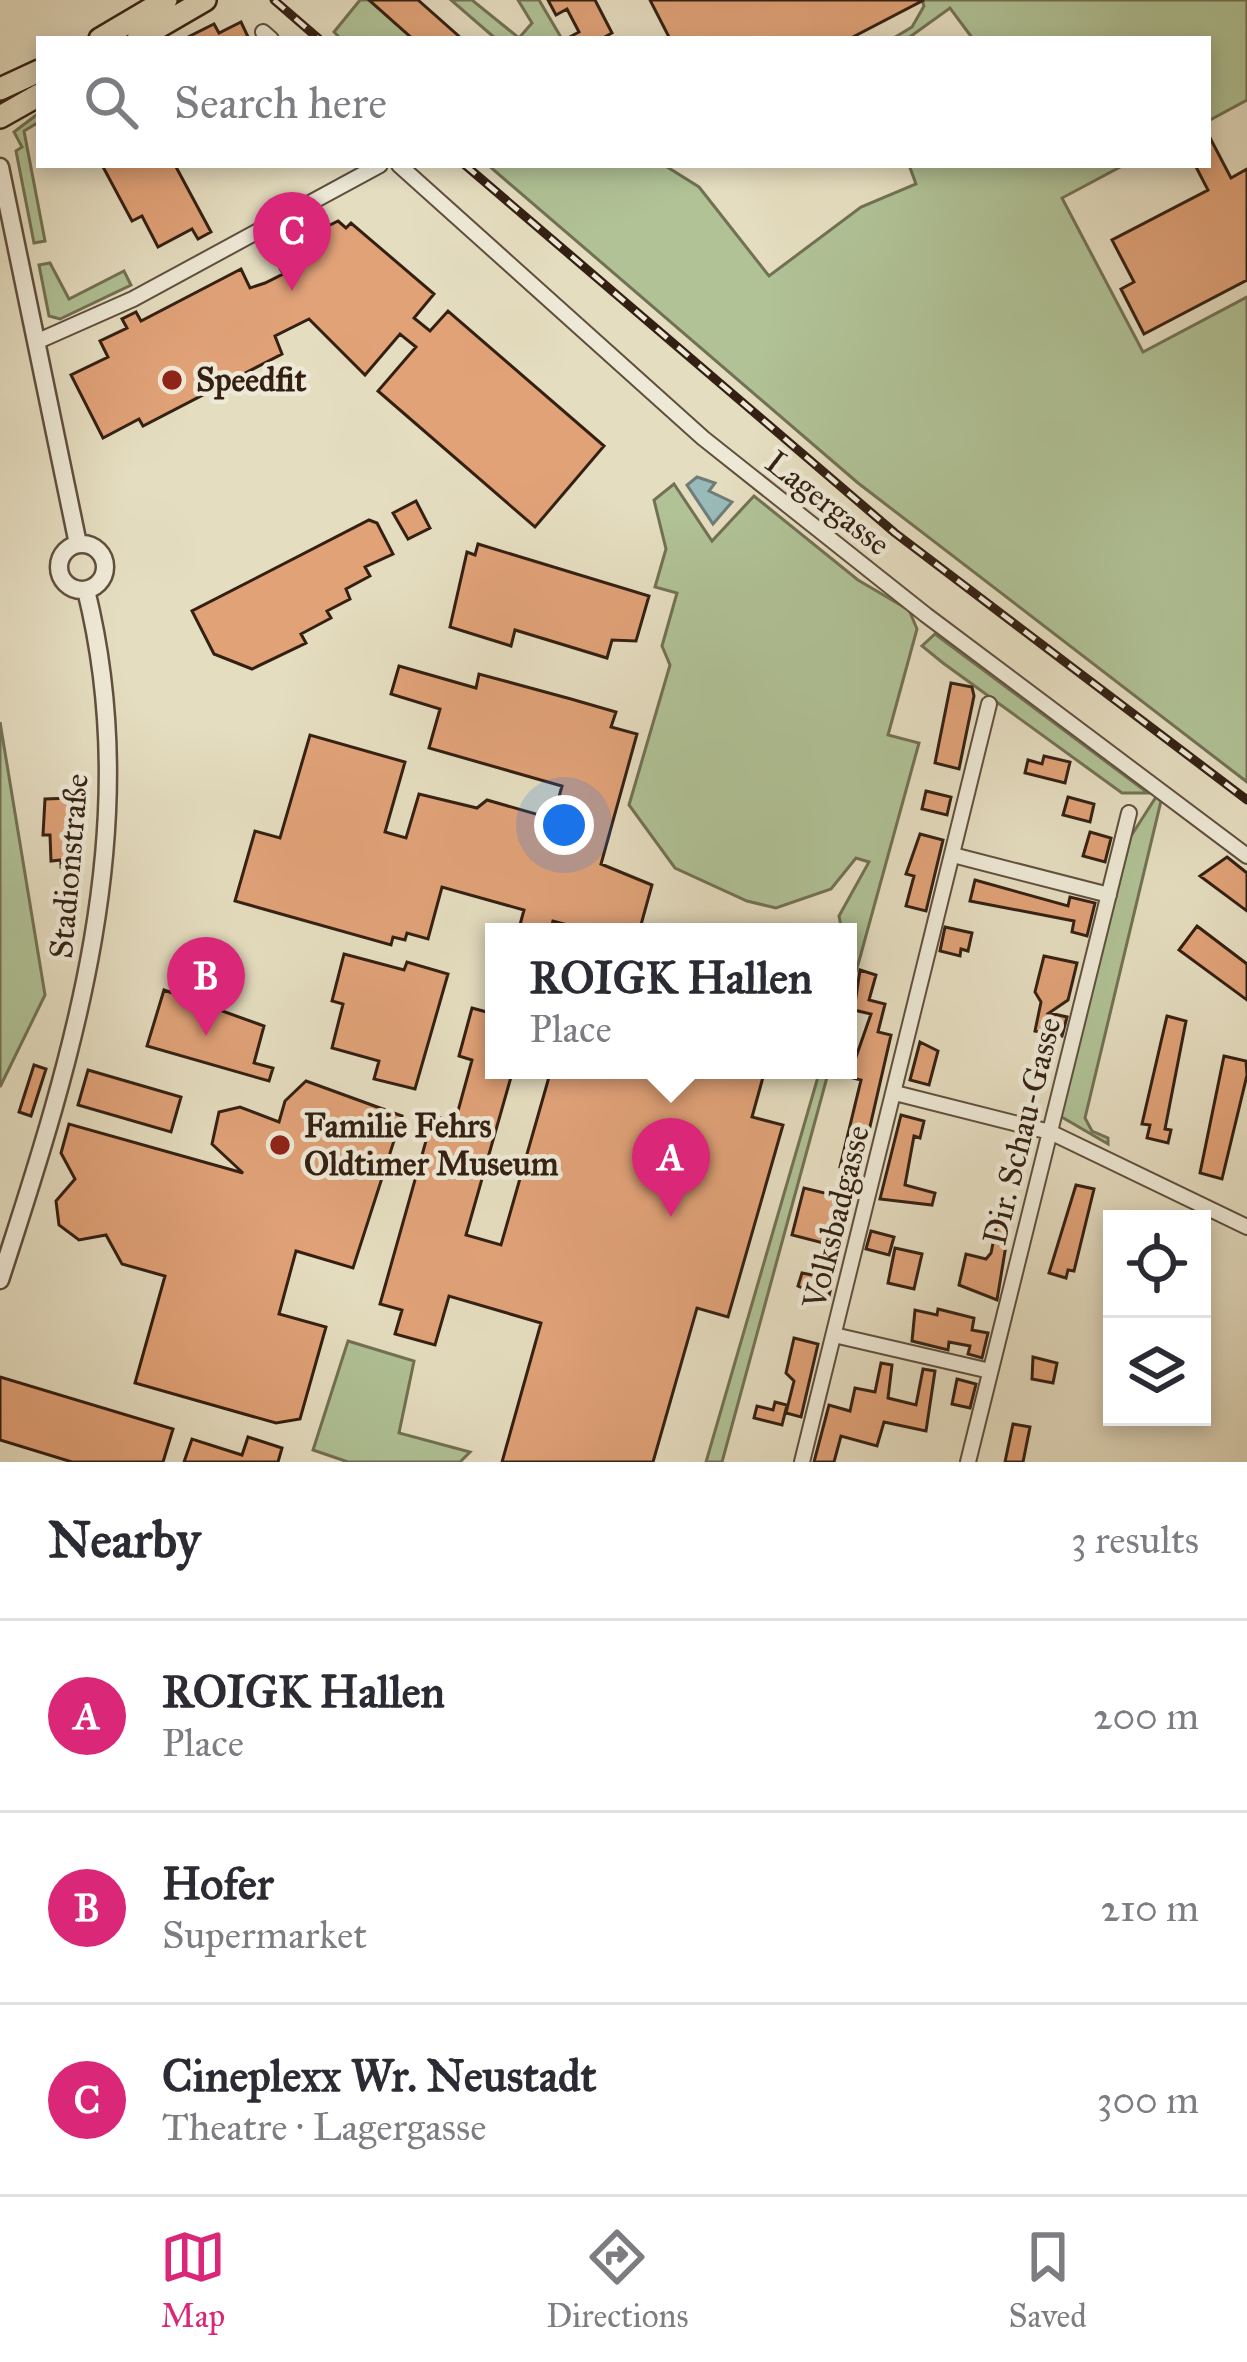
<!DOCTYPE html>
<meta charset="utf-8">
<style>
body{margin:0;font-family:"IM FELL Great Primer",serif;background:#f2f2f3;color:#2b2b33}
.controls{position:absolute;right:36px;bottom:36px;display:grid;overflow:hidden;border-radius:0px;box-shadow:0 6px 18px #0003}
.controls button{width:108px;height:108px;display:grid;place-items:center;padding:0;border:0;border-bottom:3px solid #e1e1e2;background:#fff;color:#2b2b33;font:60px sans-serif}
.you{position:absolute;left:564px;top:825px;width:42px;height:42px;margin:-30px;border:9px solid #fff;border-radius:50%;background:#1a73e8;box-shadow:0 0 0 18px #1a73e833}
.badge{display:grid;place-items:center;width:78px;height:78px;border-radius:50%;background:#db2777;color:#fff;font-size:39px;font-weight:700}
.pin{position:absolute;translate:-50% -99px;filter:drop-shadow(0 3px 6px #0008)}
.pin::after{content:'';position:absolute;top:63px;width:42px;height:36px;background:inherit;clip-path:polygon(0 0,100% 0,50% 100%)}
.popup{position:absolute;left:485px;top:923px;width:372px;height:156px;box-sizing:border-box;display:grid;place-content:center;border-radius:0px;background:#fff;filter:drop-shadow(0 3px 9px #0005);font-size:39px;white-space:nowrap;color:#7c7c81}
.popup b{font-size:45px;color:#2b2b33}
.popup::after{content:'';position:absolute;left:50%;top:100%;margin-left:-24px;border:24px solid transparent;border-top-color:#fff}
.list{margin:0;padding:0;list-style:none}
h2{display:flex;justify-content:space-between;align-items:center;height:156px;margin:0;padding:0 48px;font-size:51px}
h2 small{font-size:39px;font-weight:400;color:#7c7c81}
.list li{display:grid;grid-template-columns:78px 1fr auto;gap:36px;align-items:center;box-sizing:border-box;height:192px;padding:0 48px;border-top:3px solid #e1e1e2}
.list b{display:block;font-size:45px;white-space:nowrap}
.list p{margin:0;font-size:39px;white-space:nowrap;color:#7c7c81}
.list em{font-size:39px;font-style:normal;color:#7c7c81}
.icon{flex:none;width:66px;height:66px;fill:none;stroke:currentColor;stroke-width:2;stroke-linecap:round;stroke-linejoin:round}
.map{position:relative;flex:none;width:1247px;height:1462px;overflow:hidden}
.search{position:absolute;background:#fff;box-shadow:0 6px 18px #0003;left:36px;right:36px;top:36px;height:132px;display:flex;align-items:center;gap:30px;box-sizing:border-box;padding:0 42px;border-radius:0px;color:#7c7c81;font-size:45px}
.sheet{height:732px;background:#fff}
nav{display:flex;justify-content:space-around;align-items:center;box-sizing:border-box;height:168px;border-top:3px solid #e1e1e2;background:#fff;font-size:33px;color:#7c7c81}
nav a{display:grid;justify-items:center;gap:6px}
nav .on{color:#db2777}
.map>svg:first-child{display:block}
.green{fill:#b0c296;stroke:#727154;stroke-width:3}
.water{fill:#98bab9;stroke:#707c77;stroke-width:3}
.building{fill:#e1a278;stroke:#342013;stroke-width:3}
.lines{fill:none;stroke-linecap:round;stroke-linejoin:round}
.minor-casing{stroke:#604f3e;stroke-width:18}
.tertiary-casing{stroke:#604f3e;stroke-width:21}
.primary-casing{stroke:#342013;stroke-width:26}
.minor{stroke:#eee9d6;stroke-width:14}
.tertiary{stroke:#eee9d6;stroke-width:16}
.primary{stroke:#e5ddc0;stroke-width:21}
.rail-casing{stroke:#342013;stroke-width:9}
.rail{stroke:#eee9d6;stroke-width:4.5;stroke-dasharray:14;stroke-linecap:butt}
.poi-dot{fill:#8f2418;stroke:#eee9d6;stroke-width:4.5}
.labels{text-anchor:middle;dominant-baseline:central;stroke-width:9;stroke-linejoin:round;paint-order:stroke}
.poi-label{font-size:33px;font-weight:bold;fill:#342013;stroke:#eee9d6;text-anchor:start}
.street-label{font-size:33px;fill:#342013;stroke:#eee9d6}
</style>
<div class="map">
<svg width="1247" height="1462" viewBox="0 0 1247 1462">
<rect width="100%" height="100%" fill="#e5ddc0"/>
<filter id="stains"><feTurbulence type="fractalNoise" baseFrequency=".00167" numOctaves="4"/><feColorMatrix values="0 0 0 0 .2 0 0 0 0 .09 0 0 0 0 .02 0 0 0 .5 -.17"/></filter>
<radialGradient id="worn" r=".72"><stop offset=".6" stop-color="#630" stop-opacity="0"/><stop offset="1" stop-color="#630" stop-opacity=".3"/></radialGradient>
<path class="green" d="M360,0h9l44,39h-72l-7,-7z
M451,0h21l47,38 13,-15 -14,-23h21l23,39h-66z
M922,0h325v100l-39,21v-82h-235l-23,-31 -43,31h-15l20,-12 12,-21z
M39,113v9l-15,9 21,110 -11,2 -18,-92 6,-4 -8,-15z
M488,165h176l35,22 70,89 92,-69 55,-23 -7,-19h215l-62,33 81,154 104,-55v485l-389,-299z
M50,263l19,36 55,-28 7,14 -71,34 -11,-3 -10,-51z
M674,484l38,57 42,-45 104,84 51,30 8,19 -29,106 31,8 -71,258v-69h-6l-3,-16 30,-54 -13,-4 -25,31 -55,19 -29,-7 -72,-33 -46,-63 41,-140 -8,-19 15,-53 -22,-6 11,-38 -12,-49z
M935,634l213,159h-26l-179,-130 -21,-17z
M0,722l45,273 -45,92z
M1156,797l5,4 -76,317 7,13 16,7v6l-48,-28 71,-280z
M820,1070h9l-107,392h-16z
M348,1341l66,20 -15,72 71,19 -10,10h-112l-35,-12z"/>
<path class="water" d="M697,477l18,6 -6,8 23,11 -19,22 -26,-39z"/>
<path class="building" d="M369,0h49l44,39h-49z
M548,0h47l17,33 -11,6h-35l13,-7 -12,-23 -11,6z
M650,0h274l-75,39h-179z
M241,22l8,17h-65l30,-15 5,9z
M1208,134l23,44 16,-9v111l-103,54 -23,-45 13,-7 -22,-42 96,-50 -13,-25h13z
M102,165h73l36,67 -13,7 -6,-10 -34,18 -16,-31 -10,5z
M338,221l8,7 5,-5 83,71 -20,24 16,13 18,-20 156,135 -69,81 -157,-136 38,-44 -16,-13 -35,41 -56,-56 -34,17 7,18 -139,72 -4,-7 -36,19 -32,-63 37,-18 -8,-16 27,-13 -5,-9 14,-7 5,9 100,-52 9,19 15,-5 18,-9 -10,-20z
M416,501l14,27 -22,11 -15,-26z
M369,520l8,3 16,31 -28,13 5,9 -24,13 4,10 -23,12 4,7 -30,16 5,9 -54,26 -38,-15 -22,-43z
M478,544l171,52 -13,45 -24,-1 -5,18 -92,-28 -4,16 -61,-19 17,-75 8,3z
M399,666l77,22 3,-14 92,25 45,13 -5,15 26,7 -36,130 51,21 -13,47h-45l-41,-11 -3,11h-32l6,-22 -82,-23 -14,52 -21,-6 -2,7 -12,-3 -2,8 -156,-44 20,-70 25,7 30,-103 95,27 -20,70 21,6 13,-44 58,14 10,-8 66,19 9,-33 -133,-38 11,-39 -49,-15z
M951,683l21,4 2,9 -15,73 -24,-6z
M1044,756l26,6 -5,21 -40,-10 3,-13 14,4z
M926,791l25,6 -4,18 -25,-6z
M1068,797l26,7 -4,18 -27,-7z
M73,798l4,68 -16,1v-7l-10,1 -1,-26h-7l2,-36z
M1090,832l21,6 -6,24 -22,-6z
M920,834l23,6 -17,71 -20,-5 8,-30 -8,-2z
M1227,857l20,16v38l-47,-35z
M975,880l93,26 2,-9 25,6 -8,33 -15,-4 2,-11 -104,-20z
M1197,926l50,38v36l-68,-50z
M945,927l27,6 -4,18 -7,-2 -1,7 -20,-5z
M344,954l60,16 3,-8 41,12 -33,115 -41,-10 5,-18 -47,-13 11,-44 -11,-3z
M1044,956l33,7 -9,37 -19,13 18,4 -5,19 -27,-5 6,-29 -6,-10z
M860,970l16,5 -7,25 16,4 -7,28 13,3 -42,183 -11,-3 -7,30 -39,-10 12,-47 37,9 7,-28 -8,-2 21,-87 -12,-3 22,-63 -17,-4z
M164,990l100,36 -10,37 19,5 -4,13 -122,-35z
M472,1008l22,6v56h19l-47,165 35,10 50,-175h214l-13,47 31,8 -55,192 -31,-9 -44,154h-151l39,-139 -92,-27 -14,49 -40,-11 7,-24 -22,-6 53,-188 22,6 17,-62 -13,-4z
M1167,1016l19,5 -21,108 6,1 -3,13 -21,-5 3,-13 -8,-1z
M920,1042l18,9 -9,34 -19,-5z
M1224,1056l22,5 1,14 -25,104 -22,-6z
M34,1065l12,4 -15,47 -12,-4z
M88,1070l93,27 -10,35 -93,-27z
M306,1081l96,35 -49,152 -57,-17 -17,63 47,13 -26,92 -24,4 -141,-40 30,-107 -43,-12 -16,-29 -27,5 -20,-15 -3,-24 19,-22 -14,-26 8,-29 174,49 -31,-29 7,-32 21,-5 39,15 6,-21z
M901,1115l23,6 -4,17 -6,-2 -9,49 30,8 -3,12 -52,-6z
M1076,1185l18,4 -20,82 -6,-1 -2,8 -17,-5z
M998,1219l12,2 -13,79 -38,-15 7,-31 20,5 5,-6z
M871,1231l23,6 -5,18 -23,-6z
M895,1248l27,6 -8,35 -26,-6z
M802,1273l31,6 -5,21 -30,-14z
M938,1309l36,9 -2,12 16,3 -6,25 -14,-4 2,-8 -21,-4 -1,8 -36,-9 3,-31 22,5z
M794,1338l24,6 -17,73 -15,-4 8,-32 -8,-8z
M1033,1357l24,6 -4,20 -21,-4z
M881,1363l11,2 -4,33 28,7 7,-36 12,2 -9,60 -42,-9 -7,24 -36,-10 -7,26h-20l15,-57 21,6 5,-23 20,4z
M0,1377l173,52 -10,33h-91l-72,-22z
M957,1379l19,5 -6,24 -18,-4z
M775,1402l12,3 -5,20 -28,-7 3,-12 16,4z
M1013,1424l17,3 -7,35h-18z
M248,1437l34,11 -4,14h-94l8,-23 50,16z"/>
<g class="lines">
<defs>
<path id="minor" d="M263,32l8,7
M399,165l304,273 223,177 321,241
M36,342l97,-43 247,-134
M953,855l156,40
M895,1093l155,39 197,95
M834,1335l156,36
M802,1462l187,-758
M968,1462l161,-649"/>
<path id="tertiary" d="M0,167l78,377
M59 567a23 23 0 1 1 46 0a23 23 0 1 1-46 0Z
M0,1280c74,-226 145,-452 86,-690"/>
<path id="primary" d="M100,39l66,-39
M138,39l67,-39
M0,89l39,-18
M0,117l39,-22"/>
</defs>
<use href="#minor" class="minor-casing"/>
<use href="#tertiary" class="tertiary-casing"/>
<use href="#primary" class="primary-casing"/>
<use href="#minor" class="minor"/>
<use href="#tertiary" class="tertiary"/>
<use href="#primary" class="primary"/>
<defs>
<path id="rail" d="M274,0l45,39
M465,165l430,368 352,267"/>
</defs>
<use href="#rail" class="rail-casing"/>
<use href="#rail" class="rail"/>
</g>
<g class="poi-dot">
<circle cx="172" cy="380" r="12"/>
<circle cx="280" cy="1145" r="12"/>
</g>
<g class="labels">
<g class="poi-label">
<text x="196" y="380">Speedfit</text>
<text x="304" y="1126">Familie Fehrs<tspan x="304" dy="38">Oldtimer Museum</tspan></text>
</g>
<g class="street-label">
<text transform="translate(828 503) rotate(38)">Lagergasse</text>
<text transform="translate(69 866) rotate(-85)">Stadionstraße</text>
<text transform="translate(1022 1131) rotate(-76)">Dir. Schau-Gasse</text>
<text transform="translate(836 1217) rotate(-76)">Volksbadgasse</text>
</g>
</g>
<rect width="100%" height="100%" filter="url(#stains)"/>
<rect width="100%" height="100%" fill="url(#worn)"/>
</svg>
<div class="controls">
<button><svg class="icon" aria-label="locate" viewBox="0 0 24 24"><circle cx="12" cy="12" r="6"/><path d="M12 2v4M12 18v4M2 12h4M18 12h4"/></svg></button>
<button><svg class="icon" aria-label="layers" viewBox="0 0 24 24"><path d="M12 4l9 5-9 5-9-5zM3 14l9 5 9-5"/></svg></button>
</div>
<div class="you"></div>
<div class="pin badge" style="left:671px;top:1217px">A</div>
<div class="popup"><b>ROIGK Hallen</b>Place</div>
<div class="pin badge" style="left:206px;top:1036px">B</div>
<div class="pin badge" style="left:292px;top:291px">C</div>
<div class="search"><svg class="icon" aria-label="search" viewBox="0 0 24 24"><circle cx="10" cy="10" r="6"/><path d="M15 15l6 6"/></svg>Search here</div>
</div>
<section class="sheet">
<h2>Nearby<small>3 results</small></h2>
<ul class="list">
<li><span class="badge">A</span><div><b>ROIGK Hallen</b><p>Place</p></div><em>200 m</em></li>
<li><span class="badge">B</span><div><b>Hofer</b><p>Supermarket</p></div><em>210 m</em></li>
<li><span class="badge">C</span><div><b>Cineplexx Wr. Neustadt</b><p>Theatre · Lagergasse</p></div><em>300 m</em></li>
</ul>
</section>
<nav>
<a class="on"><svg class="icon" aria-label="map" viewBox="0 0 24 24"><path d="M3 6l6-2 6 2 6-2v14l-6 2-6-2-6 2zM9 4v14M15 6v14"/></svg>Map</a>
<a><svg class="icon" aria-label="directions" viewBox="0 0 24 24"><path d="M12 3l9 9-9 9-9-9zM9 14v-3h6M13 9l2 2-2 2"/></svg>Directions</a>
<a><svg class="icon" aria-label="saved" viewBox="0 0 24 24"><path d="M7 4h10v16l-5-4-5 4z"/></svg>Saved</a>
</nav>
